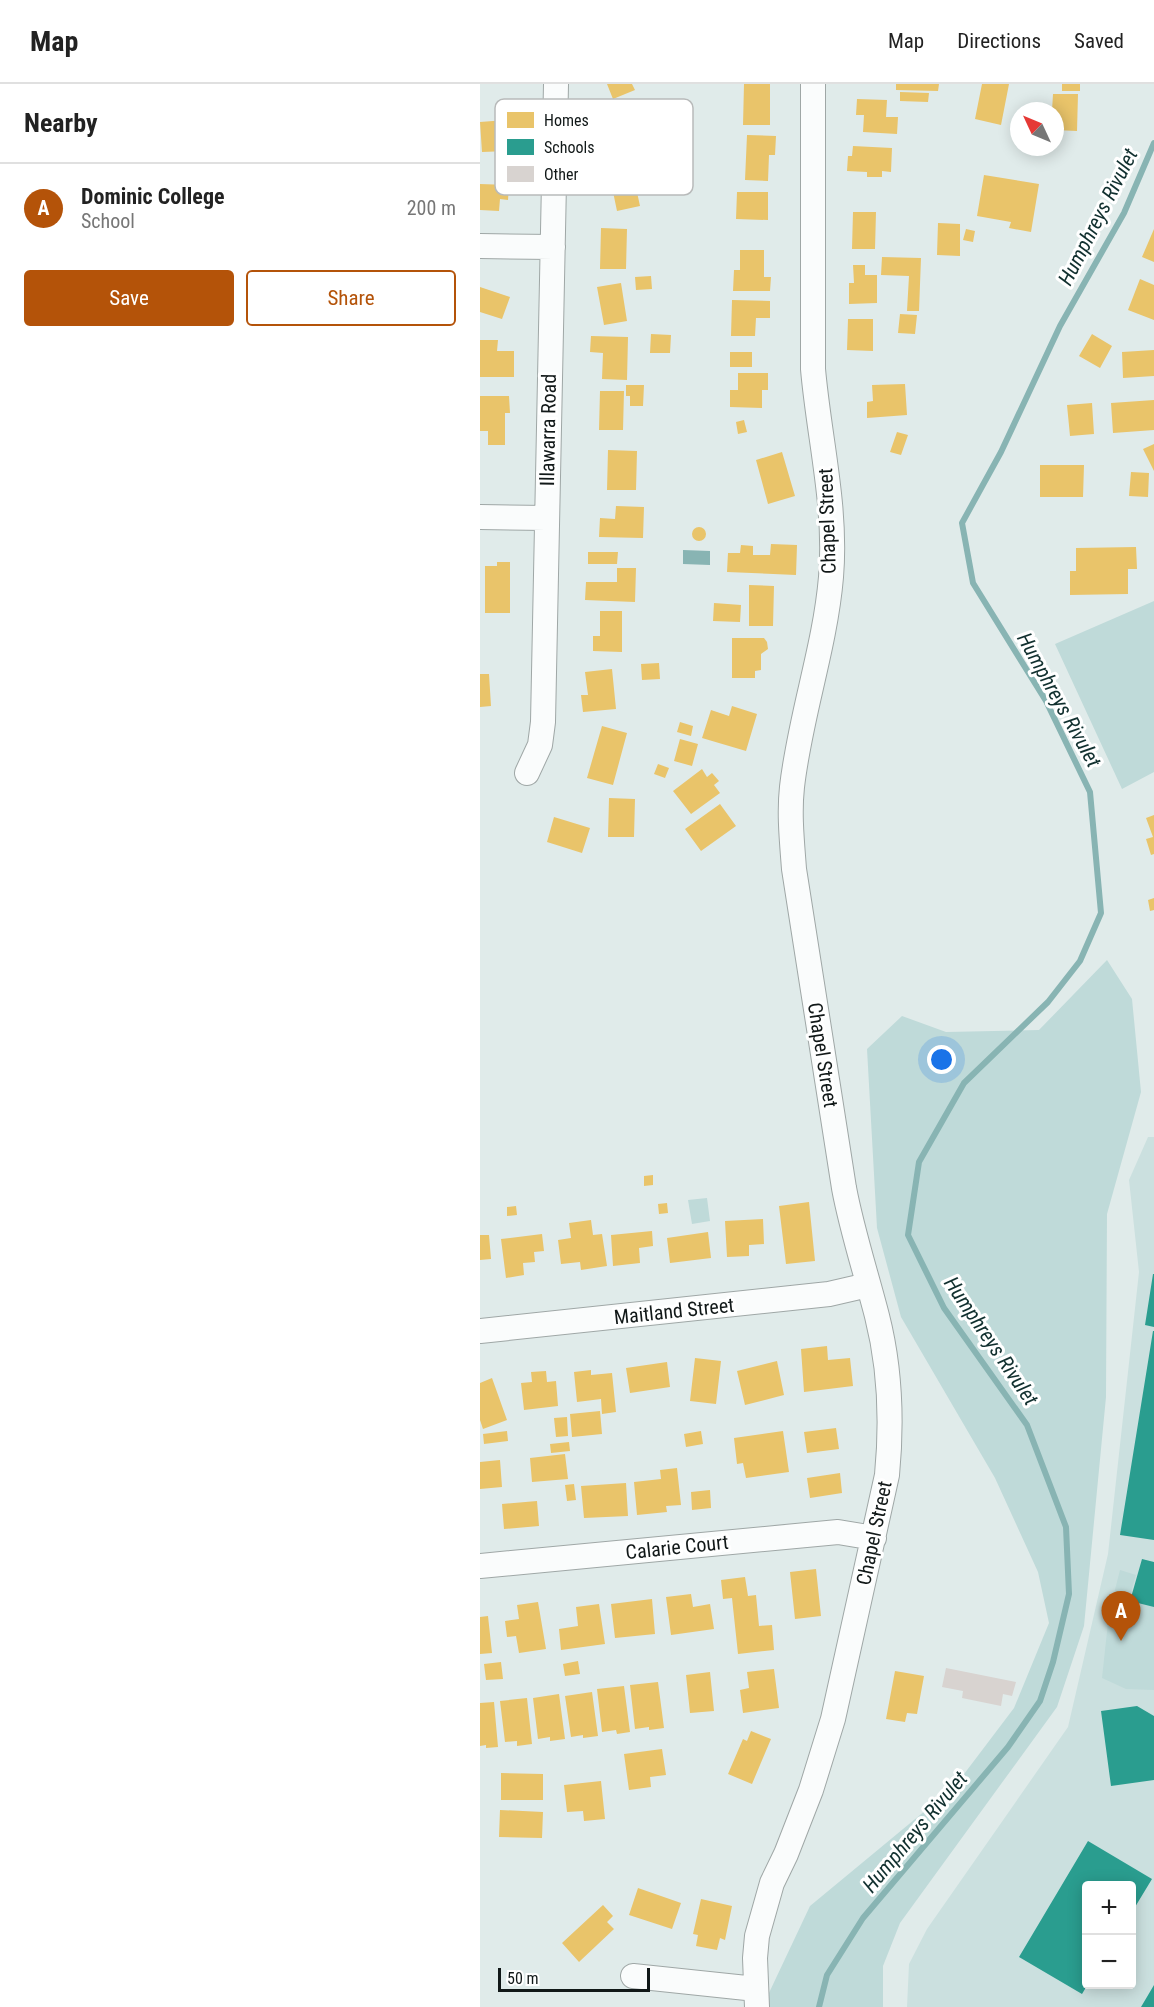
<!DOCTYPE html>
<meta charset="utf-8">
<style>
body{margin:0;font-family:"Roboto Condensed",sans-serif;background:#f6f6f6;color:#222}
.controls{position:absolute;right:18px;bottom:18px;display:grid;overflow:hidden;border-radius:6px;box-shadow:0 3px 15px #0003}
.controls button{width:54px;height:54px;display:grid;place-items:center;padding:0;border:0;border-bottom:2px solid #e0e0e0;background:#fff;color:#222;font:30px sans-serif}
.compass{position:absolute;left:530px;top:18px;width:54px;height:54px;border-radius:50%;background:#fff;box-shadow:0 3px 15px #0003;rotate:314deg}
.scale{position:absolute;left:18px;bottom:15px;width:152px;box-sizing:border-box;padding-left:6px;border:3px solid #111818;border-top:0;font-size:16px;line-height:21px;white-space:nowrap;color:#111818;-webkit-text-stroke:4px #fff;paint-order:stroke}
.you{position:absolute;left:462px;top:976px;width:21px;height:21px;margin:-15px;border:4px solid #fff;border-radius:50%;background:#1a73e8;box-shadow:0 0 0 9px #1a73e833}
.badge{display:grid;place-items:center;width:39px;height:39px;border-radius:50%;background:#b45309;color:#fff;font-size:20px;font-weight:700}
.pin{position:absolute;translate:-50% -50px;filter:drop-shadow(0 2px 3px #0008)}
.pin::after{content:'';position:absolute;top:32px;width:21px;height:18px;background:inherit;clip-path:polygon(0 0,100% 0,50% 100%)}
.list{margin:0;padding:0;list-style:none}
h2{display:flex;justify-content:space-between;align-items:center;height:78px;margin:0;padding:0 24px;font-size:26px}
h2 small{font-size:20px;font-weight:400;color:#767676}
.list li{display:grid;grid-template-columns:39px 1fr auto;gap:18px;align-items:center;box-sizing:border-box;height:90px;padding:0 24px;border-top:2px solid #e0e0e0}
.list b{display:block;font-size:22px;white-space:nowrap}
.list p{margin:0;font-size:20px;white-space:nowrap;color:#767676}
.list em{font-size:20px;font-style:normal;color:#767676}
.actions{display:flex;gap:12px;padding:18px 24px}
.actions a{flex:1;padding:14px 0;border:2px solid #b45309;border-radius:6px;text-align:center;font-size:21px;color:#b45309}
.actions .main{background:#b45309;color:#fff}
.map{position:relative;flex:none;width:674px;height:1923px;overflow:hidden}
header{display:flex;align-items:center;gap:36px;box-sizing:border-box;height:84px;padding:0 30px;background:#fff;border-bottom:2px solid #e0e0e0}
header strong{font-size:28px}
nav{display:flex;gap:33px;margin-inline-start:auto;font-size:21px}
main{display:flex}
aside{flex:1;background:#fff}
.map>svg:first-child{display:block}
.built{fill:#cbe0df;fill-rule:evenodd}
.green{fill:#bfdad9}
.water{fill:#88b4b3}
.homes{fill:#e9c46a}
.schools{fill:#2a9d8f}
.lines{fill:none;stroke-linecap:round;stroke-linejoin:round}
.stream{stroke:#88b4b3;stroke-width:6}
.building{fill:#d8d3d0}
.minor-casing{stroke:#9fa7a6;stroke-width:26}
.minor{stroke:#fafcfc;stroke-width:24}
.labels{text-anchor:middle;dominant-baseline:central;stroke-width:6;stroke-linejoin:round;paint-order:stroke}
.street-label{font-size:20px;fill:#111818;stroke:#fff}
.water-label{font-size:21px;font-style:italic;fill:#11302f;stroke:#fff}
.key{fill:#fff;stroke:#b8baba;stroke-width:1.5}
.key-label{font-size:16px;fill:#111818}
</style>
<header>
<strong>Map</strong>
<nav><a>Map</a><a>Directions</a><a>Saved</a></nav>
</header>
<main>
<aside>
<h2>Nearby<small></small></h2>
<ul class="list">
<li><span class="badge">A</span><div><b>Dominic College</b><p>School</p></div><em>200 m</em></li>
</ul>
<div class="actions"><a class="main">Save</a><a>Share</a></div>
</aside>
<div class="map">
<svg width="674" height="1923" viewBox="0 0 674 1923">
<rect width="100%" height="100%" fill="#e0ebea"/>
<path class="built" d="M668,1053h6v870h-247l2,-43 18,-35 141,-202 40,-173 31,-282 -10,-92zM606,1802h46v98h-46z"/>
<path class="green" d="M674,517v171l-32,17 -67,-145z
M627,876l25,39 9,93 -34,122 -1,183 -22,229 -27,81 -157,216 -17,43v41h-114l-1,-12 42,-89 145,-120 59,-78 35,-85 -11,-51 -43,-94 -94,-161 -24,-89 -10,-179 35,-33 44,16 93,-2z
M227,1114l3,23 -18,3 -4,-24z
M640,1486l16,5 -7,24 25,8v83l-28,-1 -24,-11 7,-65z"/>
<path class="water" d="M203,466l27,1v14l-27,-1z"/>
<path class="homes" d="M127,0h25l3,6 -22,9z
M264,0h26v41h-27z
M416,0h43l-1,7 -42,-1z
M502,0h27l-8,41 -26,-6z
M582,0h18v7h-18z
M420,8l29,1 -1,9 -28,-1z
M573,10h25l-1,37 -22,-1v-19h-3z
M377,15l30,1 -1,17h12l-1,17 -34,-2 1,-17h-8z
M26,36l2,31 -26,1 -2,-30z
M267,51l29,1 -1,19h-6l-1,26 -23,-1z
M373,62l39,2 -1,24 -9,-1v6h-15v-5l-20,-1 1,-15h4z
M540,63h23l-2,6 -21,-4z
M152,85l8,37 -23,5 -5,-24 -5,1 -3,-13z
M504,91l55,9 -8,48 -22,-4 2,-6 -34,-6z
M0,100l29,1 -1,15 -8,-1 -1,12 -19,-1z
M257,108h31v28l-32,-1z
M373,128h23l-1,37h-23z
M458,139l22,1v32l-23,-1z
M121,144l26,1 -1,40h-26z
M486,145l9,2 -2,11 -10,-2z
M674,145v33l-12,-5z
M260,166h24v27h7l-1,14h-37l1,-21h6z
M402,173l39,1 -2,53h-12l2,-35 -28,-1z
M373,181h12v10h12v28l-28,1v-21h5z
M171,192l1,13 -16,1 -1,-13z
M660,195l14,6v35l-26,-10z
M141,199l6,38 -23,4 -7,-38z
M0,203l30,10 -8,22 -22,-7z
M252,216l38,1v17h-14l-1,18h-24z
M420,230l17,1 -2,19 -17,-1z
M368,235h25v32l-26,-1z
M171,250l20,1 -1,18h-20z
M612,250l20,12 -12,22 -21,-12z
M111,252l37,1 -1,43 -25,-1 1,-26 -13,-1z
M0,256h18l-1,11h17v26h-34z
M674,266v26l-31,2 -1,-26z
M250,268h22v15h-22z
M258,289h30v17h-6v18l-32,-1v-17h8z
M425,300l2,31 -40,3v-16l6,-1 -1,-16z
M146,301h18l-1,21h-13v-10h-4z
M120,307h24l-1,39h-24z
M0,312h29l1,17h-5v32h-17v-14h-8z
M674,316v30l-41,3 -2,-30z
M612,319l2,31 -24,2 -3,-31z
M264,336l3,12 -9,2 -2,-12z
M417,348l11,3 -7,20 -11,-3z
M674,360v27l-11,-22z
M128,366l29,1 -1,39h-29z
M302,368l13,44 -27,8 -12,-44z
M560,381h44l-1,32h-43z
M651,388l18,1 -1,24 -19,-1z
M136,422l28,1 -1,31 -44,-1 1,-19 15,1z
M212 450a7 7 0 1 1 14 0a7 7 0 1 1-14 0Z
M291,460l26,1 -1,30 -69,-3 1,-19h12l1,-8 12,1v9h17z
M656,463l1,22h-9v25l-58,1v-24h6v-23z
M108,468h30l-1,12h-29z
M17,478h13v51h-25v-47h12z
M137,484h19l-1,34 -50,-2 1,-18h31z
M269,501l25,1 -1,40h-24z
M234,519l27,2 -1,17 -27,-1z
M120,527h22v41l-29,-1v-15h7z
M252,554h32l3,4 1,7 -7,5v16l-6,1v7h-23z
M179,579l1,16 -18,1 -1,-16z
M132,585l4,40 -33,3 -2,-17h7l-3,-23z
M0,590h9l2,32 -11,1z
M252,622l25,8 -11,37 -44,-13 9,-28 18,6z
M200,638l13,4 -2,10 -14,-4z
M122,642l25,7 -14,52 -26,-7z
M200,655l18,5 -6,22 -18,-5z
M178,680l11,4 -4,10 -11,-4z
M222,685l5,8 5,-4 7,8 -5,4 6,8 -29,21 -18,-23z
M129,714l26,1 -1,38h-26z
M240,720l16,22 -35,25 -16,-22z
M674,731v39l-3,1 -5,-16 7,-2 -7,-19z
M74,733l36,11 -8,25 -35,-11z
M674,814v12l-4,1 -2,-11z
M173,1091v10l-9,1v-10z
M329,1118l6,59 -29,3 -7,-58z
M187,1119l1,10 -9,1 -1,-10z
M36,1122l1,9 -10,1v-9z
M283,1135l1,25 -15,1v11l-22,1 -2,-36z
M111,1136l2,15 9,-1 5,32 -26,4 -1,-8 -19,2 -3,-24 13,-2 -2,-15z
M172,1147l1,15 -14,2 1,15 -27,3 -2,-31z
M228,1148l3,26 -41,5 -3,-25z
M62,1150l2,17 -10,1 1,10 -12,1 1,12 -18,3 -5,-39z
M0,1151h9l2,24 -11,1z
M347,1262l1,14 22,-2 3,28 -49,6 -3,-43z
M215,1274l26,3 -5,43 -26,-3z
M297,1277l7,34 -39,10 -8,-34z
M187,1278l3,25 -40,6 -4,-25z
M111,1286v5l21,-2 4,39 -14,2 -1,-15 -24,3 -3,-30z
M66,1287l1,11 9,-1 2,25 -34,4 -3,-27 11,-1 -1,-10z
M12,1294l15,42 -24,9 -3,-9v-37z
M120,1327l2,23 -30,3 -2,-23z
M87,1333l1,19 -12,1 -2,-19z
M356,1344l3,21 -32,4 -3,-21z
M27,1347l1,10 -24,3 -1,-10z
M221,1347l2,13 -17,3 -2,-13z
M303,1347l6,41 -43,6 -3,-15 -6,1 -3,-26z
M89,1358l1,9 -19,2 -1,-9z
M85,1370l3,25 -36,3 -2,-24z
M20,1376l2,27 -22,2v-27z
M197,1384l4,37 -15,1 1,6 -30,3 -3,-33 27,-3 -1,-9z
M360,1389l2,20 -32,5 -3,-20z
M146,1399l2,33 -44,2 -3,-32z
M94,1400l2,16 -9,1 -2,-16z
M230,1406l1,18 -19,2 -1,-18z
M57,1417l2,25 -35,3 -2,-25z
M336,1485l5,47 -26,3 -5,-47z
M265,1493l3,19 8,-1 3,31 13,-1 2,25 -36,4 -6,-56 -9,1 -2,-19z
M211,1510l2,13 17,-3 4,25 -43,6 -5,-38z
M172,1515l3,35 -40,4 -4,-34z
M58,1518l8,47 -27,4 -3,-17 -9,1 -2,-16 14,-2 -2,-14z
M119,1520l6,40 -44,6 -2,-21 19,-3 -2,-19z
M8,1532l4,37 -12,1v-37z
M98,1577l2,13 -15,2 -2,-12z
M21,1578l2,17 -17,1 -2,-16z
M294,1585l5,39 -36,5 -3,-23 9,-2 -2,-16z
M415,1587l29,5 -7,38 -10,-1 -2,9 -19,-3z
M230,1588l4,39 -24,2 -4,-38z
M178,1598l6,46 -15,2v-3l-14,2 -5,-44z
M144,1602l6,46 -13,2 -1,-4 -14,2 -5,-43z
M112,1608l6,44 -15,2v-3l-12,2 -6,-41z
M79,1610l6,45 -15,2v-4l-12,2 -5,-41z
M47,1614l5,46 -15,2v-5l-12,1 -5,-41z
M14,1618l4,45 -12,1v-3l-6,1v-43z
M271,1647l20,8 -19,45 -24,-10 15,-35 4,2z
M182,1665l4,26 -16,2 1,10 -22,3 -5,-36z
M21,1689l42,1v26h-42z
M121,1697l4,38 -21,2 -1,-10 -16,1 -3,-27z
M20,1726l43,2 -1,26 -43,-1z
M158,1804l43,15 -9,26 -43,-14z
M221,1815l31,7 -7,34 -5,-2 -3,12 -21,-4 2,-11 -5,-1z
M123,1821l10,11 -6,6 7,7 -35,33 -17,-19z"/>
<path class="schools" d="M673,1190h1v53l-9,-2z
M673,1247h1v209l-34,-5z
M662,1475l12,3v45l-24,-6z
M657,1622l17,10v64l-43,6 -10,-75z
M608,1757l64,38 -20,33v-26h-46v98h2l-6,10 -63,-37z
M674,1901v22h-13z"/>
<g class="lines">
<path class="stream" d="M339,1923l8,-32 36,-57 145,-171 32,-46 13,-39 16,-68 -3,-67 -39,-102 -83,-117 -36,-73 11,-73 45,-79 84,-81 32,-41 21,-48 -11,-121 -44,-91 -73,-118 -11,-60 39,-71 59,-126 64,-113 30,-70"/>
</g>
<path class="building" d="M466,1584l70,14 -4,14 -9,-2 -2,12 -39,-8 1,-7 -21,-4z"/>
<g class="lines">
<defs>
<path id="minor" d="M0,162l73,1
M0,433l66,1
M47,689l13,-28 3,-23 13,-638
M0,1247l349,-37 39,-9
M0,1482l358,-34 36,6
M153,1892l123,13
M277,1923l-2,-49 2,-22 15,-53 14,-29 25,-64 22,-71 54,-244c5,-52 3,-108 -10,-159 -11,-43 -25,-85 -33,-128l-50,-319c-2,-27 -5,-55 -2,-82 8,-71 33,-139 39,-210 6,-70 -12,-139 -18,-208v-285"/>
</defs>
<use href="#minor" class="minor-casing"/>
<use href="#minor" class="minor"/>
</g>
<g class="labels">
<g class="street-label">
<text transform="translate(68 346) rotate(-89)">Illawarra Road</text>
<text transform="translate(347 437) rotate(-92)">Chapel Street</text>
<text transform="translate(343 971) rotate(81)">Chapel Street</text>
<text transform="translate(194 1227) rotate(-6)">Maitland Street</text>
<text transform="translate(394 1449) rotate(-78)">Chapel Street</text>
<text transform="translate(197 1463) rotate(-6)">Calarie Court</text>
</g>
<g class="water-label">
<text transform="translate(618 133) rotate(-63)">Humphreys Rivulet</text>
<text transform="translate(579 616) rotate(61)">Humphreys Rivulet</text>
<text transform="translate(511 1257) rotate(56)">Humphreys Rivulet</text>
<text transform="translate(435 1748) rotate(-50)">Humphreys Rivulet</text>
</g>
</g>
<rect x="15" y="15" width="198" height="96" rx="9" class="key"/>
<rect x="27" y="28" width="27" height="16" fill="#e9c46a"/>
<rect x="27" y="55" width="27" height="16" fill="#2a9d8f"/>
<rect x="27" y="82" width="27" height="16" fill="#d8d3d0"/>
<g class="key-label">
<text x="64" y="42">Homes</text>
<text x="64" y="69">Schools</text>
<text x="64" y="96">Other</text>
</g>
</svg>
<div class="controls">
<button>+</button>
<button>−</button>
</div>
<svg class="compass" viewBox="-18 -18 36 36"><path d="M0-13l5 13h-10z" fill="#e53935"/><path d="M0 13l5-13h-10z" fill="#767676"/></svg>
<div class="scale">50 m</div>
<div class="you"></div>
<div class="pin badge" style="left:641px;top:1557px">A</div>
</div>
</main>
